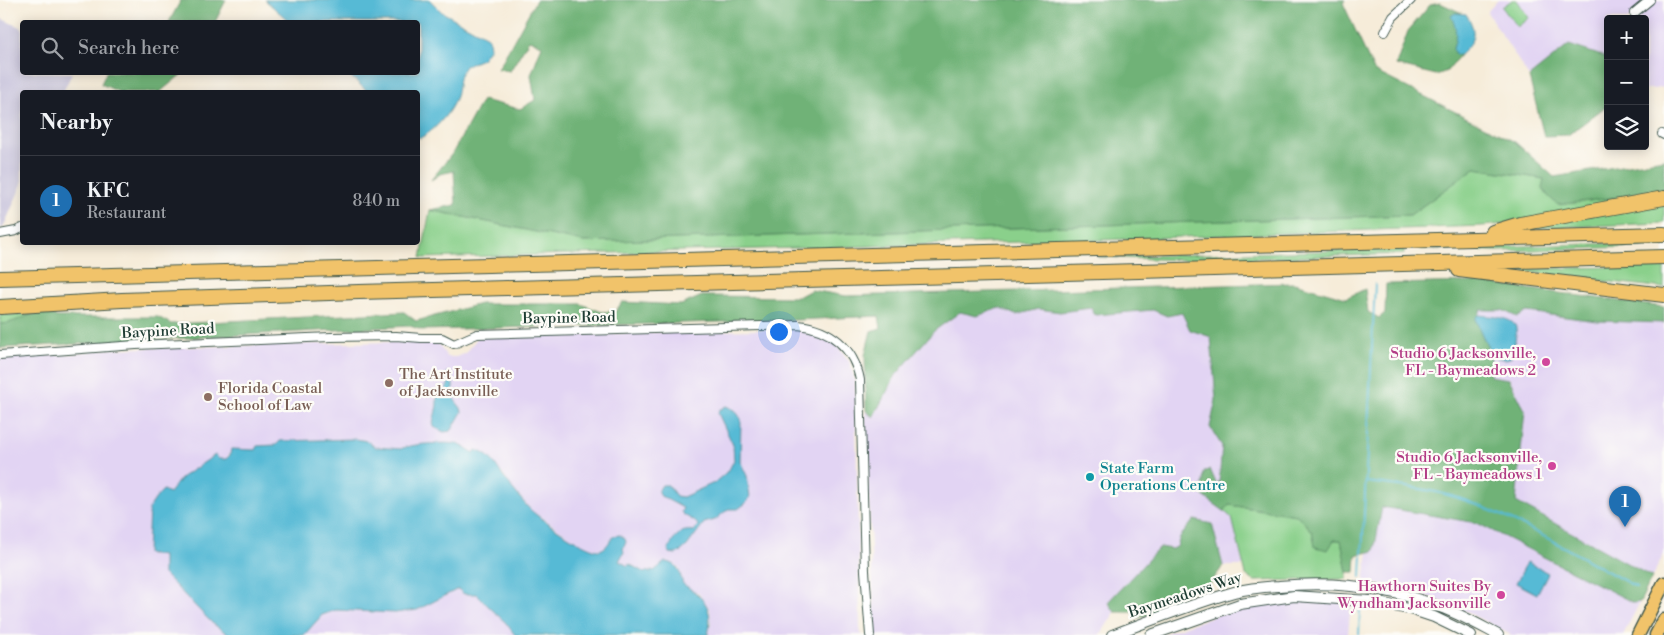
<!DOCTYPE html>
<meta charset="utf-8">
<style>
body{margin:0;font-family:"Libre Bodoni",serif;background:#242831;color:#f1f3f6}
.controls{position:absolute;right:15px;top:15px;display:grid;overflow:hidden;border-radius:5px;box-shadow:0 2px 12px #0003}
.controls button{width:45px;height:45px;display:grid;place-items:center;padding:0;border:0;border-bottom:1px solid #363941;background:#171b24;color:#f1f3f6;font:25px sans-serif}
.you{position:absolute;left:778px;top:331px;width:18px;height:18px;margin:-12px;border:4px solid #fff;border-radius:50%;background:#1a73e8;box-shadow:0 0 0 8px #1a73e833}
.badge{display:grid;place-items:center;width:32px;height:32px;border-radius:50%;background:#1f6fb2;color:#fff;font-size:16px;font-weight:700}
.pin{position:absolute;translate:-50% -41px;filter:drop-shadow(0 1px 2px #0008)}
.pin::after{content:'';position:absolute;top:26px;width:18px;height:15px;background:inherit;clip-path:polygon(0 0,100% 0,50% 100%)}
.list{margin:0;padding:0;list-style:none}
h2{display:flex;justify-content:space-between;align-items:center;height:65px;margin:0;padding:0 20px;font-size:21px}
h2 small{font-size:16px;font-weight:400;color:#9ea1a6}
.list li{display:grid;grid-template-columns:32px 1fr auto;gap:15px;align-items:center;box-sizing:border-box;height:90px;padding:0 20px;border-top:1px solid #363941}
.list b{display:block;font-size:19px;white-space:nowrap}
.list p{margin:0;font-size:16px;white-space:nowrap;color:#9ea1a6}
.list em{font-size:16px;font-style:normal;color:#9ea1a6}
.icon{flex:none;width:28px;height:28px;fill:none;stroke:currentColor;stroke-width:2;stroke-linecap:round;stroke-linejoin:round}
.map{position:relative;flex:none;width:1664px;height:635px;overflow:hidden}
.search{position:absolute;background:#171b24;box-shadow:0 2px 12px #0003;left:20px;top:20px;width:400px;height:55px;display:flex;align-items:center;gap:12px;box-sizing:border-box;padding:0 18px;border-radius:5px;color:#9ea1a6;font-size:19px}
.panel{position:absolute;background:#171b24;box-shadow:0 2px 12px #0003;left:20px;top:90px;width:400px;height:155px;border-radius:5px}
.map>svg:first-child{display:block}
.built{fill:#e2d4f3}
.industrial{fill:#c5c0da}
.green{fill:#8ad08b;stroke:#548660}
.forest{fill:#6fb277;stroke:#477856}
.water{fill:#56bad5;stroke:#3a7c84}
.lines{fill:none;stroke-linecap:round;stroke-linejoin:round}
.stream{stroke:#56bad5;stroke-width:2}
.minor-casing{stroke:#3f574d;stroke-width:10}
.tertiary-casing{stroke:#3f574d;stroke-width:12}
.primary-casing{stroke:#3f574d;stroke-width:15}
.motorway-casing{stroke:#3f574d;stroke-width:16}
.minor{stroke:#fff;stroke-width:8}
.tertiary{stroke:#fff;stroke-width:10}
.primary{stroke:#f1c36a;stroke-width:12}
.motorway{stroke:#f1c36a;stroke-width:14}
.hotel-dot{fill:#d1479c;stroke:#fdfcf7;stroke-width:2}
.education-dot{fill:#8d6e63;stroke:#fdfcf7;stroke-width:2}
.culture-dot{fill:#0f9aa8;stroke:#fdfcf7;stroke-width:2}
.labels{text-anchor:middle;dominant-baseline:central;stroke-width:4.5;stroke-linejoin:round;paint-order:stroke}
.street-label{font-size:15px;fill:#1f3d34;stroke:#fdfcf7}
.hotel-label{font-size:15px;fill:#b23c85;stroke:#fdfcf7;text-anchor:end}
.education-label{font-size:15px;fill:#785e54;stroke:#fdfcf7;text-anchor:start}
.culture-label{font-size:15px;fill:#0d838f;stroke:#fdfcf7;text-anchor:start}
</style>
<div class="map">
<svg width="1664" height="635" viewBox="0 0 1664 635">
<rect width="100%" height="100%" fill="#fdfcf7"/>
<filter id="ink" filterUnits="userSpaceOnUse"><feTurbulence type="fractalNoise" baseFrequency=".02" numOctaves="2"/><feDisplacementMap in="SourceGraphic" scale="10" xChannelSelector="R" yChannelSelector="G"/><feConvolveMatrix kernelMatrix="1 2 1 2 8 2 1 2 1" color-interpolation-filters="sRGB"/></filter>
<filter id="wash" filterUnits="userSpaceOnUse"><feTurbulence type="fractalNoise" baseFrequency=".0096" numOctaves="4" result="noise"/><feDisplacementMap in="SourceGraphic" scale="20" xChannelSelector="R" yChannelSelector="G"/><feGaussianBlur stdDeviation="1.12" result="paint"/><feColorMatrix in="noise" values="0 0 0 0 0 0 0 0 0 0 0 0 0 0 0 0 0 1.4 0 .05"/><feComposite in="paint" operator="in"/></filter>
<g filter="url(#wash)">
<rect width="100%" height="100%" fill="#f6ecd9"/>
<path class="built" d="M1498,0h166v87l-9,2h-10v-70h-37v39l-39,-13 -40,32 -42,-65z
M999,308l17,7 23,-6 21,3 32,-4 3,7 58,-5 14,6 16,-3 7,17 21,7 5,63 -6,27 12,19 -3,37 -16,12 29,22 11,49h-20l-11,-42 -32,13 -3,10 -5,2 -64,53 7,10 -14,22 -3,1h-223l-10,-221 1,-3 7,6 22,-42 39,-44 26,-19 17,4z
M1480,310h22l15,7 10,-5 70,9 67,2v231l-12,23 -136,-75 9,-90 -15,-33 -20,-3 1,-21 4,2 13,2 -32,-42z
M798,329l22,4 15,10 14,18 6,20 5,247 1,7h-153l3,-12 -1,-13 -11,-16 -16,-9 -4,-17 -3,-3 -9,-3 -13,9 -8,2 -16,-9 -2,3 -9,-6 5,-9 -1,-3 3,-7 -1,-3 -5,-4 -6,1 -7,9 -6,5 -7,-1 -15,-6 -46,-31 -21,-24 -10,-15 -28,-20 -16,-9 -54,3 -3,2 -26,-2 -8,-6 -11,-2 -76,2 -4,4 -19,1 -2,4 -14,-1 -9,1 -6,9h-7l-4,-4 -27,19 -20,19 -17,13 12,49v18l49,50 17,12h-229v-278l74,-3 34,-5 329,-8 10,16h9l10,-4 12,-16z
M1382,507l95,16 157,80 6,-1 -17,33h-112l-54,-28 -48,-17 -45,-8 4,-29 6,-2z
M458,589l6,5h12l30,29 9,12h-211l18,-20 14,-5 59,3 22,-3z
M1300,600l51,2 -3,33h-187l59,-21 30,-8z"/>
<path class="industrial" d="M0,18l22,10v44l50,1 -9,19h-41v92l-19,44h-3z"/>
<path class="green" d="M1512,0h5l12,18 -12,9 -15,-20z
M1475,168l69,11 14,26 99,-13 5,2 -147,29 -33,3 -383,14 -678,18 9,-48 154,32 826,-27z
M1664,202v21l-152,6z
M1664,242v4l-166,5 -78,-2z
M1404,249v5l-218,6 -89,-3z
M1664,266v22l-139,-16 -1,-3z
M33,314l-23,10h-10v-9z
M1229,505l68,10 15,16 22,9h7l6,32v7l-93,2 -8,-6 -14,-57 -8,-7z"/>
<path class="forest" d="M181,0h45l-11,22h-46z
M536,0h809l-2,3 31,68 141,71 39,35 110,-18v35l-7,-2 -99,13 -9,-8 -7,-9 2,-9 -69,-11 -65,47 -826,27 -154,-32 26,-5 -2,-34 -14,3 -9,6 21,-26 30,-54 38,9 15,-9 -4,-25 11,-30 -13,-5 -19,31 -12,-2z
M1440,3l22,10h-7l2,23 -4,13 2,5 5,1 -13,16 -11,4 -40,-10 12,-34 22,-26z
M1569,45l39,13v40l-3,9 -37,28 -24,1 -15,-59z
M106,73v-1l77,1 -23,19h-41l-18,-8z
M1476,282l188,25v16l-67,-2 -70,-9 -10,5 -15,-7h-21l-5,11 15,34 -1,21 19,3 16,31 -9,92 136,75 -12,25 -6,1 -157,-80 -95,-16 -8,44 -18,4 -1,17h-8l-6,-32h-7l-6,10 -13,-3 -3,-16 -15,-16 -68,-10 -5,6 -22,-16 2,-23 6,-3 6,14h3l3,-37 -12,-19 6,-27 -5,-63 -21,-7 -8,-17 -15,3 -14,-6 -58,5 -4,-7 -31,4 -21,-3 -23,6 -17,-7 -22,8 -17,-4 -26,19 -38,44 -23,42 -7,-6 -1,-56 6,-24 10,-3 -2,-12 -83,4 -374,10 -12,-4 -410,22v-24c22,-1 35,-19 57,-7h101l13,7 233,-12 12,9 64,-17h101l21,8 14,-1 6,-9 59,3 21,-9 96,1 13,-7 35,6 448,-13 52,15 19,-9 3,23 11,6 6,-5 1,-29z
M1194,520l18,4 11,42 -13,18 -29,8 -9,16 -35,10 -4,-6h-18l-7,-10 52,-55 12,2 5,-2 3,-10z"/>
<path class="water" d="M265,0h165l12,12 47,26 1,10 -8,11 -17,7c-9,13 -5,16 -9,30 -4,15 -21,35 -36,42l-2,-1v-45h-50l-21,-19 71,-1v-50h-128z
M1455,13l11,1c12,18 8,28 -6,41l-5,-1 -2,-5c4,-13 4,-21 -2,-33z
M1479,315c9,1 36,2 37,13 1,9 -3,20 -5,29 -5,4 -15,1 -20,-2l-15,-34v-4z
M448,372l4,2 2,25 7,9 1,4 -11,19 -7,1 -10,-5c-2,-7 1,-10 2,-17 2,-6 0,-11 2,-18l7,-1 4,-8 -4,-7z
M726,406l9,4 6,9 -1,42 7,15 3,21 -4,6 -8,6h-10l-13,11 -11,3 -17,23 -7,6 -4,2 -7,-1 -1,-4c8,-12 10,-20 26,-18l4,-6c-5,-7 -12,-7 -17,-13l2,-4 -24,-13 -1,-4 4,-6h6l8,11 7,1 31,-14 15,-13 5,-10 -1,-15 -15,-32 1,-3z
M356,439l11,2 8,6 26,2c7,-5 45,-7 55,-5 6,1 13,6 18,9l2,-3c14,5 19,13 26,25 3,5 8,8 10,13 7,8 13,17 21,24 9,8 56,40 67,38 7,-2 10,-10 14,-14l6,-1 5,4 1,3 -3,7 1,3 -5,9 9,5 1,-2 16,9 2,-2 3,2 1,-3 3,1 11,-9c15,1 14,11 18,22 22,14 31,24 25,51h-193l-9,-12 -30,-29h-12l-6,-5 -41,21 -22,3 -59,-3 -14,5 -18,20h-75l-17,-12 -49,-50v-17l-16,-2 2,-45c4,-7 8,-13 14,-19l6,3 12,-15 34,-23 4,4h7l4,-4 1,-6 24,1 2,-4 19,-1 4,-4z
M1527,562l21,11 -11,21 -21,-11z"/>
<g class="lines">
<path class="stream" d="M1366,482c34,4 68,7 101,19 59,22 113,56 169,86
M1361,577l14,-293
M1359,635l1,-25"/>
</g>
</g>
<g filter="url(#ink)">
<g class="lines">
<defs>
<path id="minor" d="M1634,13l16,-13
M1385,32l8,-15 18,-17
M1662,134l2,1
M0,234l16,-3 6,-3
M0,355l136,-10 195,-8 65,-1 25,2h21l12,6 23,-10 321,-9c32,3 56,23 62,55l5,191 5,64"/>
<path id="tertiary" d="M1112,635c40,-15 80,-31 122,-43 15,-4 30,-5 45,-6 55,-5 110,1 161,21 20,7 39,18 58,28
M1151,635l89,-31 54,-8 76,5 43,9 21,7 37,18"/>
<path id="primary" d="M1638,635l26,-52
M1656,635l8,-15"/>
<path id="motorway" d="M1493,232l27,-8 144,-26
M1459,270l205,25
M0,278l1664,-44
M0,307l122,-7 237,-8 1305,-35"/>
</defs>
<use href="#minor" class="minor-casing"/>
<use href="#tertiary" class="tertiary-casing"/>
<use href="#primary" class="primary-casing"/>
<use href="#motorway" class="motorway-casing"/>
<use href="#minor" class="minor"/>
<use href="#tertiary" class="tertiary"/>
<use href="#primary" class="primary"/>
<use href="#motorway" class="motorway"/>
</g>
</g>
<g class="hotel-dot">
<circle cx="1546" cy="362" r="5"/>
<circle cx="1552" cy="466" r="5"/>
<circle cx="1501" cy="595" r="5"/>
</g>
<g class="education-dot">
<circle cx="389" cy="383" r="5"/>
<circle cx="208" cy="397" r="5"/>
</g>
<circle class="culture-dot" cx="1090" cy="477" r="5"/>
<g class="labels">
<g class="street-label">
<text transform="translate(569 318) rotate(-1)">Baypine Road</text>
<text transform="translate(168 331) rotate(-3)">Baypine Road</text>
<text transform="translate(1185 595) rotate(-18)">Baymeadows Way</text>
</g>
<g class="hotel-label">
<text x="1536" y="353">Studio 6 Jacksonville,<tspan x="1536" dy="17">FL - Baymeadows 2</tspan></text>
<text x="1542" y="457">Studio 6 Jacksonville,<tspan x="1542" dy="17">FL - Baymeadows 1</tspan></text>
<text x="1491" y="586">Hawthorn Suites By<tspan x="1491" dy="17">Wyndham Jacksonville</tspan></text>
</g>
<g class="education-label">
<text x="399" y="374">The Art Institute<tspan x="399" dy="17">of Jacksonville</tspan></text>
<text x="218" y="388">Florida Coastal<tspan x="218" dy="17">School of Law</tspan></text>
</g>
<g class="culture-label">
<text x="1100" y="468">State Farm<tspan x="1100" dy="17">Operations Centre</tspan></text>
</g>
</g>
</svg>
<div class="controls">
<button>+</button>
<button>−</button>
<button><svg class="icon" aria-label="layers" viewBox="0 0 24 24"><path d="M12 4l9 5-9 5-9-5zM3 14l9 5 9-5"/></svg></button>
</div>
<div class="you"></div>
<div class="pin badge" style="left:1625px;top:527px">1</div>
<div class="search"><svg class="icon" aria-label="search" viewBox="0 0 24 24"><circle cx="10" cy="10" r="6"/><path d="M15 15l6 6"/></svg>Search here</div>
<section class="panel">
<h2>Nearby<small></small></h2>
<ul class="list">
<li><span class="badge">1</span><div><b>KFC</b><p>Restaurant</p></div><em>840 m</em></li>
</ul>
</section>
</div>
